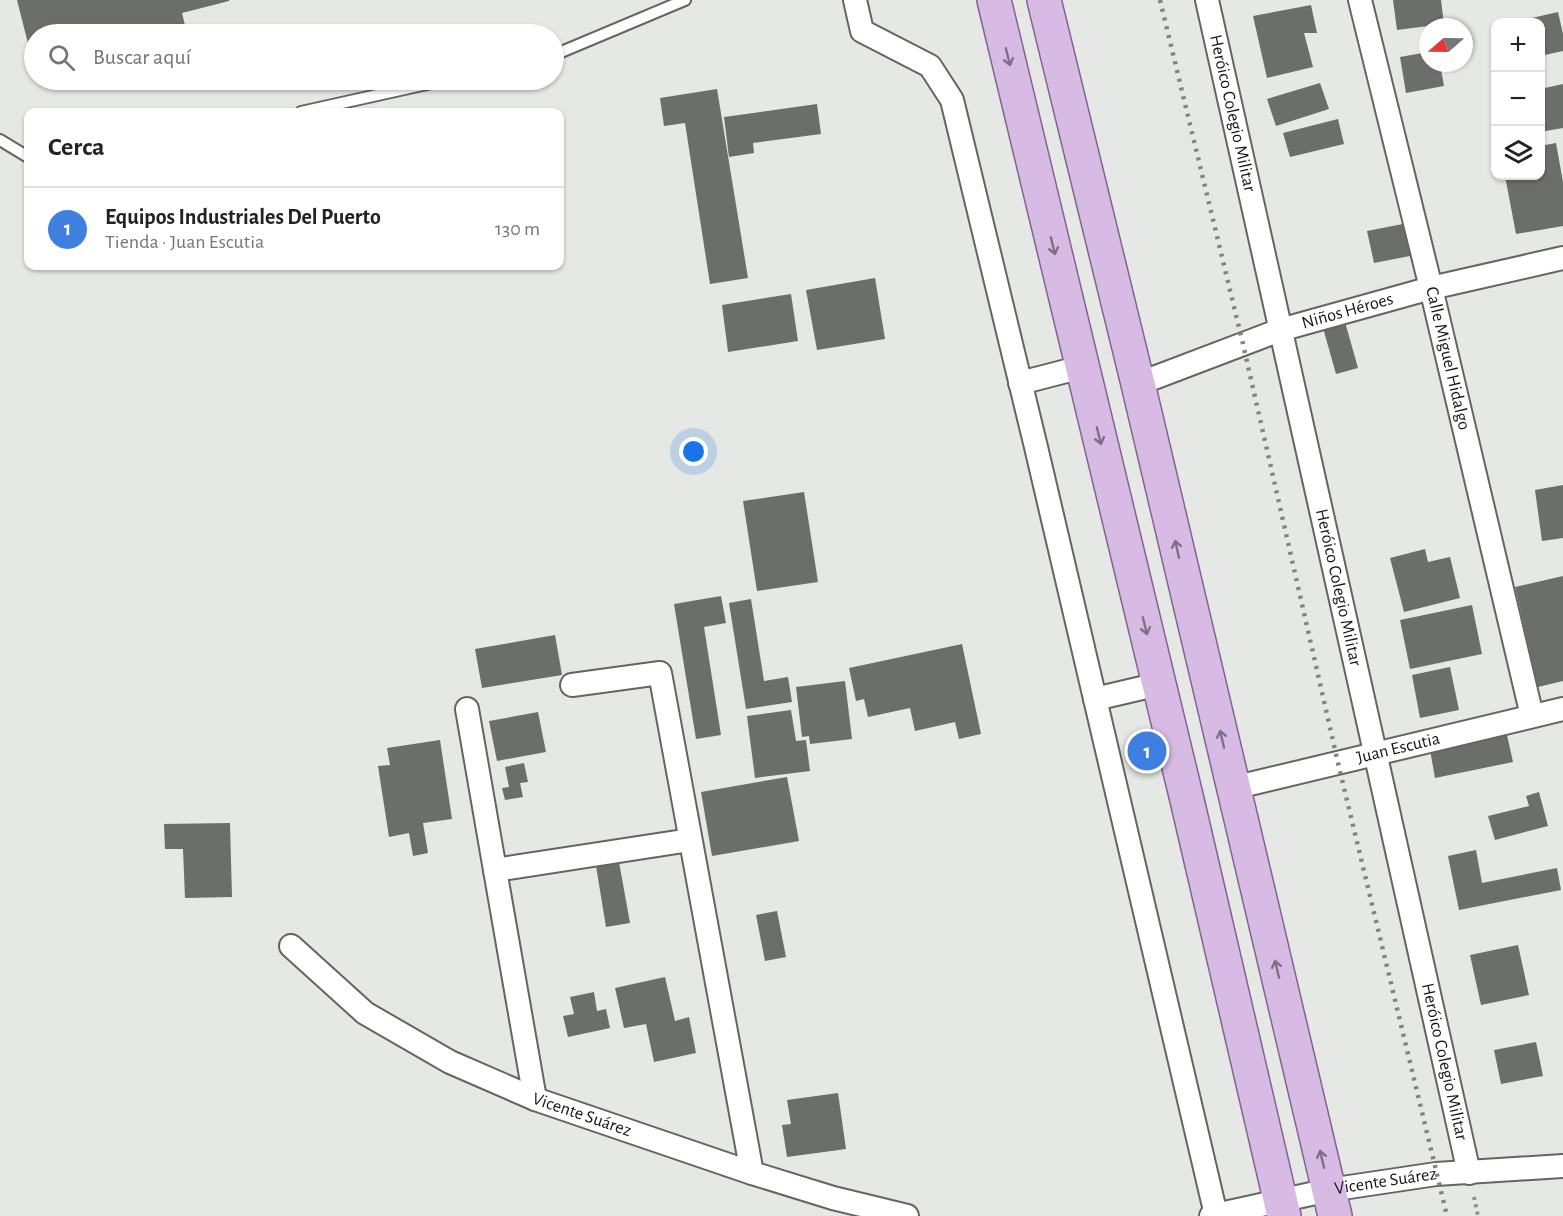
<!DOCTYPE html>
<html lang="es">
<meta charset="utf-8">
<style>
body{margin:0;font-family:"Alegreya Sans",sans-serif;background:#f2f2f2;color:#222}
.controls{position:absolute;right:18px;top:18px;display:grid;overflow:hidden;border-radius:12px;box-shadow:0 2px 4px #0004}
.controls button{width:54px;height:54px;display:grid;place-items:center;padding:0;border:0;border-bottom:2px solid #e0e0e0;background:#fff;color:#222;font:30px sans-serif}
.compass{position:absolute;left:1419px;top:18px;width:54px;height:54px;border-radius:50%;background:#fff;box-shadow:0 2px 4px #0004;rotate:250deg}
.you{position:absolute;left:694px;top:452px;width:21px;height:21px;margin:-15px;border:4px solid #fff;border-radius:50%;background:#1a73e8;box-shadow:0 0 0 9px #1a73e833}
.badge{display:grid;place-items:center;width:39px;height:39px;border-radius:50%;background:#0b8043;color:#fff;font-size:20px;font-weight:700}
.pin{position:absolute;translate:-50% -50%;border:3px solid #fff;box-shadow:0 2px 6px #0006}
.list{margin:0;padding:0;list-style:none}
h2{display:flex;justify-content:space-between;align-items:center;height:78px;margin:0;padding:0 24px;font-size:26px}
h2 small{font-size:20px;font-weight:400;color:#767676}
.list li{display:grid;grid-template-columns:39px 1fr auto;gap:18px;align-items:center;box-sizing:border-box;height:84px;padding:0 24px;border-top:2px solid #e0e0e0}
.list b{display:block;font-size:22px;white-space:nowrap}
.list p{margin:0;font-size:20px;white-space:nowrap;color:#767676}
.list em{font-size:20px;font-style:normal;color:#767676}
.icon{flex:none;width:33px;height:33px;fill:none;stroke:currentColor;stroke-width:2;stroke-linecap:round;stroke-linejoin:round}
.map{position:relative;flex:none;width:1563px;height:1216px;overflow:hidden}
.search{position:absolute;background:#fff;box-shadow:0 2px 4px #0004;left:24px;top:24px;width:540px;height:66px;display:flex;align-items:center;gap:15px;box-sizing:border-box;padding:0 21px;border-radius:33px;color:#767676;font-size:22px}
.panel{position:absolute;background:#fff;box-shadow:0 2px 4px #0004;left:24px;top:108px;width:540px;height:162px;border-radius:12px}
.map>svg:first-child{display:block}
.building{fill:#6b6e6b}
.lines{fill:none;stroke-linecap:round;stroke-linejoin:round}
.service-casing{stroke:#626561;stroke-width:14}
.minor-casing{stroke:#626561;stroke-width:26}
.primary-casing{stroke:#826390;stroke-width:36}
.path{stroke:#8c8e8b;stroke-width:4;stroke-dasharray:3 4.5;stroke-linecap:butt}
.service{stroke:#fff;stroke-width:10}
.minor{stroke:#fff;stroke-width:22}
.primary{stroke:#d7bbe4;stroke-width:33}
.rail{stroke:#828482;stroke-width:4.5;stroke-dasharray:3 6;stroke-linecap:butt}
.oneway{stroke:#7f7086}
.labels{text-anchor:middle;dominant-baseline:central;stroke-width:4.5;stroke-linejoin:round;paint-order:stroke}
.street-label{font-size:18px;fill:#141514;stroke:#f2f6f2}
</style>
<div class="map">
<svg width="1563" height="1216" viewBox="0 0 1563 1216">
<rect width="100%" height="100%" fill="#e5e8e4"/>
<path class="building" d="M17,0h212v1l-47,12 5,21h-153v33z
M1393,0h48l3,24 -47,6z
M1311,5l6,28h-13l9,34 -46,11 -14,-62z
M1558,12l5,22v17l-23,5v-34h-26z
M1428,52v11h12l4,23 -38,7 -6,-36z
M1320,83l9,26 -53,17 -9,-27z
M1563,84v44l-23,4v-43z
M717,89l31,189 -38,6 -25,-161 -21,3 -4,-28z
M817,104l4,30 -68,9 1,10 -25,4 -5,-40z
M1338,119l6,25 -54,13 -7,-24z
M1556,143l7,39v44l-47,8 -11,-58h35v-30z
M1408,223l7,32 -41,8 -7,-32z
M875,278l10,61 -68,11 -11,-60z
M791,294l7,47 -70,11 -6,-47z
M1345,322l13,46 -22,6 -13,-46z
M1563,485v53l-21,3 -7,-51z
M804,492l14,90 -61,9 -14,-90z
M1425,549l3,13 22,-5 10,41 -56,14 -14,-54z
M1563,576v105l-25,6 -23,-100z
M721,596l5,27 -22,4 17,108 -25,4 -22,-135z
M751,599l13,82 24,-4 4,25 -46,7 -17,-106z
M1472,605l10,49 -72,15 -10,-49z
M555,635l7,40 -80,13 -7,-39z
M962,644l19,90 -22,5 -4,-17 -40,9 -5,-23 -42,9 -4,-18 -8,2 -7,-33z
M1450,667l9,43 -39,8 -8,-43z
M845,681l7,58 -42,5 -1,-8 -7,1 -6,-50z
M791,710l5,31 10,-1 4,31 -55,7 -8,-62z
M538,712l8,40 -49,9 -8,-40z
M1507,735l6,27 -78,16 -5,-28z
M440,740l12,79 -29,4 5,30 -15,3 -4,-23 -20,4 -11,-71 12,-1 -3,-17z
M524,763l4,19 -8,1 3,14 -18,3 -3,-12 7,-1 -4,-20z
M787,777l12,64 -87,15 -11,-64z
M1539,792l9,34 -53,14 -7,-24 41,-10 -3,-10z
M230,823l2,74 -47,1 -2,-49h-18l-1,-25z
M1476,850l6,33 75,-15 4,22 -102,20 -11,-54z
M619,862l11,61 -24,4 -10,-61z
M777,911l9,46 -21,4 -9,-46z
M1518,945l11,50 -48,10 -11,-50z
M665,977l10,44 14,-4 7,36 -42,9 -8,-38 -22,4 -9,-40z
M594,992l3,19 9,-2 4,19 -42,9 -5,-21 11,-2 -4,-17z
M1536,1042l7,34 -42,8 -7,-34z
M838,1093l8,56 -59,8 -5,-32 9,-1 -4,-24z"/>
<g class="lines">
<defs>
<path id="service" d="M554,55l131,-55
M301,112l144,-32
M0,140l28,17"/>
<g id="minor">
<path d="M855,0l7,31 68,35 22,34 84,347 180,768"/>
<path id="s1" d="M1207,0l262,1173"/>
<path id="s2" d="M1360,0l71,288 101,428"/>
<path d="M1020,383l62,-16"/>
<path id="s3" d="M1138,384l142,-54 151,-42 132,-30"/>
<path d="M572,685l88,-12 92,500"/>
<path d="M1095,699l64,-15"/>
<path d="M467,709l28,161"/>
<path id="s4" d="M1233,788l330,-79"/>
<path id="s5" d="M291,946l74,67 85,49 85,37 217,74 81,25 74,18"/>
<path d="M535,1099l-40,-229 195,-30"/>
<path id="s6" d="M1211,1216l118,-26 107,-16 127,-8"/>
</g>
<path id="primary" d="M994,0l193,800 97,416
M1044,0l94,384 197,832"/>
</defs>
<use href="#service" class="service-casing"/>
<use href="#minor" class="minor-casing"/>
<use href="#primary" class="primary-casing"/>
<path class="path" d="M1474,1197l4,19"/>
<use href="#service" class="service"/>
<use href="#minor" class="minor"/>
<use href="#primary" class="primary"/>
<path class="rail" d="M1160,0l83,344 95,419 109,453"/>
</g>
<defs><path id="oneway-shaft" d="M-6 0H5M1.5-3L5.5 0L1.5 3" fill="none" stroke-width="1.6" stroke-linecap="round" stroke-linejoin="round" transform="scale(1.5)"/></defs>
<g class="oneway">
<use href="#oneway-shaft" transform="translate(1008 57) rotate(76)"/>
<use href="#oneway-shaft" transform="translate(1053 246) rotate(76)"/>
<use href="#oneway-shaft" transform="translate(1099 436) rotate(76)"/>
<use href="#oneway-shaft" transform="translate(1177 549) rotate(-103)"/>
<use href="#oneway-shaft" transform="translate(1145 626) rotate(76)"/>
<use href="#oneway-shaft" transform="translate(1222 739) rotate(-103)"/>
<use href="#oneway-shaft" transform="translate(1277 969) rotate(-103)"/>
<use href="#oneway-shaft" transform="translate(1322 1159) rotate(-103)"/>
</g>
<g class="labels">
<g class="street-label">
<text stroke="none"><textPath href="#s1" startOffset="116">Heróico Colegio Militar</textPath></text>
<text stroke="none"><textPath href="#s3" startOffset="222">Niños Héroes</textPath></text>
<text stroke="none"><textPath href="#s2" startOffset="369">Calle Miguel Hidalgo</textPath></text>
<text stroke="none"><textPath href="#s1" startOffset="602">Heróico Colegio Militar</textPath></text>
<text stroke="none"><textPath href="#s4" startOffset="170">Juan Escutia</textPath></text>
<text stroke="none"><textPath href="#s1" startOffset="1088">Heróico Colegio Militar</textPath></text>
<text stroke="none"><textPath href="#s5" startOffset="340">Vicente Suárez</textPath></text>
<text stroke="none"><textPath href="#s6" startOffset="178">Vicente Suárez</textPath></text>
</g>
</g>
</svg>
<div class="controls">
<button>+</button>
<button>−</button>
<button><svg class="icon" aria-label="layers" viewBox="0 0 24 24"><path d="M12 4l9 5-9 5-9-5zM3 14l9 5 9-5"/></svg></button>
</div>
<svg class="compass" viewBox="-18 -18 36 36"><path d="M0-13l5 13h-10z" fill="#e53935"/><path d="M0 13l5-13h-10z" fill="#767676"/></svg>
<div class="you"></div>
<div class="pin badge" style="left:1147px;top:751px;background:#3f7fe0">1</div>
<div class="search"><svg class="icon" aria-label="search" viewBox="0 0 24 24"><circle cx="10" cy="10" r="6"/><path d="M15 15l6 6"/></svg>Buscar aquí</div>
<section class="panel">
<h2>Cerca<small></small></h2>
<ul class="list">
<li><span class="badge" style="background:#3f7fe0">1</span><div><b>Equipos Industriales Del Puerto</b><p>Tienda · Juan Escutia</p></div><em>130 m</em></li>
</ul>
</section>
</div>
